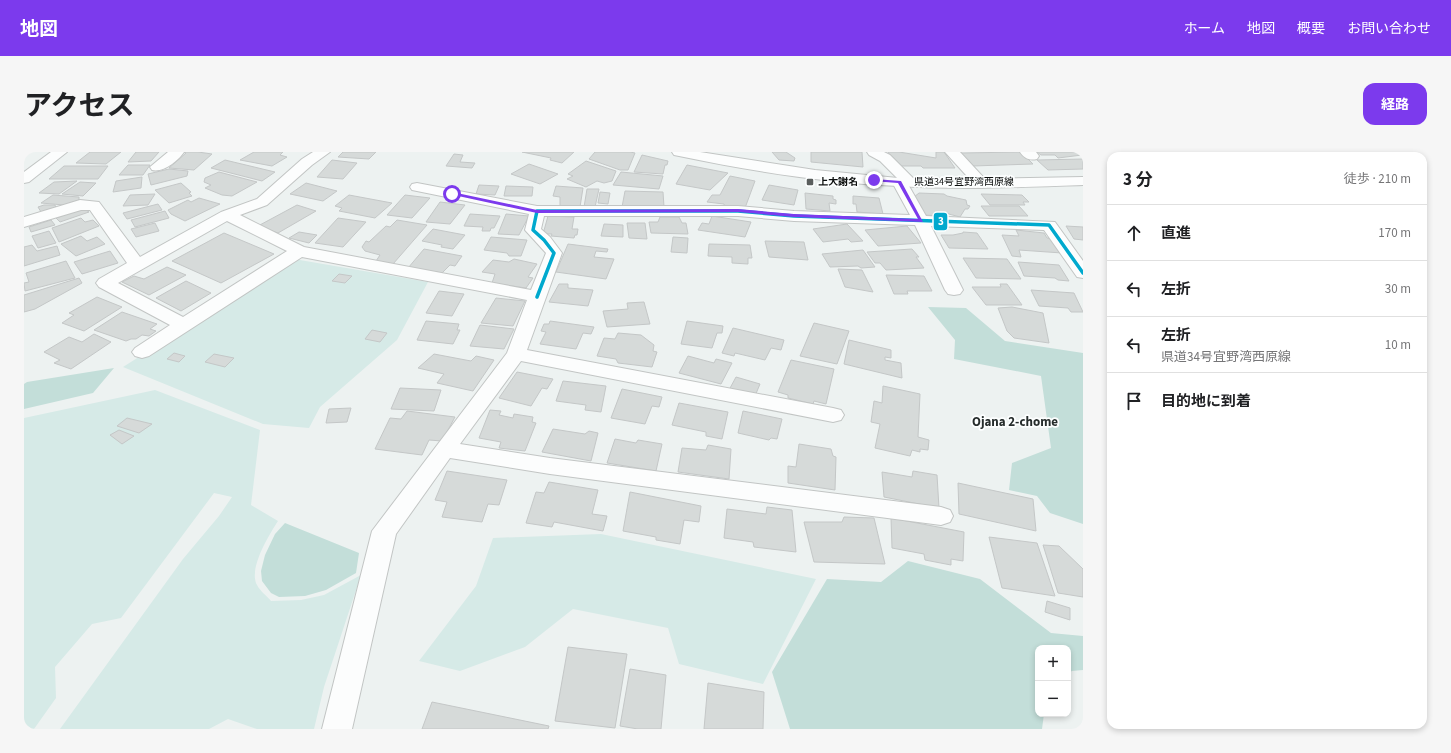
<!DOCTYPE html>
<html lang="ja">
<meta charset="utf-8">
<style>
body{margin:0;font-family:"Source Sans 3","Noto Sans JP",sans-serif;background:#f6f6f6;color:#202124}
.controls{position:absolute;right:12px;bottom:12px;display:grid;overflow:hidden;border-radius:8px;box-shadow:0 2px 6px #0003}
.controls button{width:36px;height:36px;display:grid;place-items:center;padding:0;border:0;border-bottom:1px solid #e0e0e0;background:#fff;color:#202124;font:20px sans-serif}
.stop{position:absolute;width:12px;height:12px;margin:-9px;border:3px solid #7c3aed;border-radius:50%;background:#fff}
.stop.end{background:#7c3aed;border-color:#fff;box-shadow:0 1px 4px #0008}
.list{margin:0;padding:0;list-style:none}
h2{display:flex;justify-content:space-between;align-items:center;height:52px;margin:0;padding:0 16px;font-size:17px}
h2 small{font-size:13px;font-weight:400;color:#757577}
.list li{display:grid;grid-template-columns:26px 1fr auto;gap:12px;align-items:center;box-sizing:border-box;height:56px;padding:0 16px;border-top:1px solid #e0e0e0}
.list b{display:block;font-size:15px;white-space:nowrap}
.list p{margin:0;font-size:13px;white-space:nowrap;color:#757577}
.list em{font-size:13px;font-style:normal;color:#757577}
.icon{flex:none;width:22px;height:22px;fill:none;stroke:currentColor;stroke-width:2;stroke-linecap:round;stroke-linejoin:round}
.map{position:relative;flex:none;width:1059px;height:577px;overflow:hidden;border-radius:12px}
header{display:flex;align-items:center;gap:24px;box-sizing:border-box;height:56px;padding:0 20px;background:#7c3aed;color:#fff}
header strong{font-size:19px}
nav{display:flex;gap:22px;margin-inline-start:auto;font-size:14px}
.intro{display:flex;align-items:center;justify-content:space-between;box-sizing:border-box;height:96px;padding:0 24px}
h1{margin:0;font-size:28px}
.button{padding:10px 18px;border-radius:12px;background:#7c3aed;color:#fff;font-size:14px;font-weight:700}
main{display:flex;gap:24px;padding:0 24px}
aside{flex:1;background:#fff;border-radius:12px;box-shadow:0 2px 6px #0003}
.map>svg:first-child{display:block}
.green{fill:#d6eae7}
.forest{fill:#c3ded9}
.building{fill:#d6dad9;stroke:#c4c7c7}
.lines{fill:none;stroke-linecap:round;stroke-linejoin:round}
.minor-casing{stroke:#c2c5c4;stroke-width:2}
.major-casing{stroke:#c2c5c4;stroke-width:2}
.minor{fill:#fcfdfd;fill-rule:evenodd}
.major{fill:#fcfdfd;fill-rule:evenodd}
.bus-1-casing{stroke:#fdffff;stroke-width:5.5}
.bus-1{stroke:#00a9ce;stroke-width:3.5}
.route{fill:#7c3aed}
.poi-dot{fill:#5a5e5d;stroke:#fdffff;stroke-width:1.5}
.labels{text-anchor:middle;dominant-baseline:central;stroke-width:3.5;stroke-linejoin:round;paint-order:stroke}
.far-poi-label{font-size:10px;font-weight:bold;fill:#0b0e0d;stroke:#fdffff;text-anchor:start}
.far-street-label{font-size:10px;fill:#0b0e0d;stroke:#fdffff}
.neighbourhood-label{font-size:13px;font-weight:bold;fill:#262d2c;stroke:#fdffff}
.line-badge{stroke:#fdffff;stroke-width:1.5}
.badge-label{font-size:11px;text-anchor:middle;font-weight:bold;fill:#fff}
</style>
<header>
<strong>地図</strong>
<nav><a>ホーム</a><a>地図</a><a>概要</a><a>お問い合わせ</a></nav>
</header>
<div class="intro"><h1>アクセス</h1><a class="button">経路</a></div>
<main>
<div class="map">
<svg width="1059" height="577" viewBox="0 0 1059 577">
<rect width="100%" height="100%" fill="#edf2f1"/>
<path class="green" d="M270,107l134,23 -31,58 -77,67 -11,21 -46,-4 -140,-57z
M131,238l105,40 -9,75 27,16c-9,14 -30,48 -21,64 3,6 10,11 14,16l30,-1 23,-5 37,-20 -37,112 -10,42h-57l-29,-10 -19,10h-149l123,-170 36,-43 13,-19 -18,-4 -93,125 -29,6 -37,43 1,31 -22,31h-10v-311z
M577,382l215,45 -53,105 -84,-20 -11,-36 -95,-19 -48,38 -65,24 -41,-10 57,-75 17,-48z"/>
<path class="forest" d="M904,155l38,1 39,33 78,12v171l-33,-11 -13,-17 -28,-6 3,-27 39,-15 -10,-72 -87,-17 1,-19z
M90,216l-21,25 -69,16v-25l3,-2z
M261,371l74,30 -3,20 -30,17 -21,6 -26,1 -8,-4 -9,-12 -1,-10 4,-16 10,-21z
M884,409l72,18 71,54 32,3v34l-11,1 -4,2v-25h-30v66h6l-2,15h-252l-18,-57 55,-93 54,3z"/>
<path class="building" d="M66,0h31l-15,12 -30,-1z
M112,0h23l-8,9 -23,1z
M159,0h15l14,2 -18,16 -25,-2 17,-15z
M230,0h29l-3,3 7,2 -15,9 -32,-6z
M319,0h33l-7,7 -31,-2z
M498,0h52l-12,11 -12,-3 1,-2z
M571,0h35l5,1 -7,17h-8l-31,-11z
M748,0h14l9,6 -1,3 -15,-1z
M787,0h51l1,15 -52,-5z
M864,0h11l37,6v-6h8l11,16h-32l-2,-2h-24z
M997,0l12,12 -60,2 -12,-13z
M1013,0h42l3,3 -24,3 -3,-3h-14z
M430,2l9,1 -3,7 15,1 -3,5 -26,-2z
M618,3l26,6 -1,4h-2l-2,9 -29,-2z
M1059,7v10l-35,1 -11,-10z
M201,8l50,12 -13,9 -51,-13z
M308,8l25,3 -14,16 -26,-2z
M562,9l30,10 -4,10 -8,2 -7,-2 -11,6 -19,-8 6,-3 -5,-2z
M505,12l29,10 -18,10 -29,-10z
M104,13h22l-7,10h-24z
M663,13l41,8 -18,17 -34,-6z
M40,14h44l-10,13h-49z
M145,17l19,2 -1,5 -36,9 -3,-11z
M195,20l38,10 -25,14 -10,-1 -17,-7 6,-3 -7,-3 1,-4z
M597,20l42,4 -4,13 -46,-4z
M706,24l25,5 -10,27 -20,-1 -1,-3 -17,-2 5,-7h8z
M118,25l-1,11 -28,4 3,-11z
M53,29l-18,13 -20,-1 15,-11z
M56,30l16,1 -13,13 -21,-2z
M157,31l10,9 -2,1 3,3 -23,7 -14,-13z
M282,31l31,8 -14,10 -33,-7z
M455,33l20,1 -4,9 -19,-1z
M745,33l29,5 -4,15 -32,-5z
M482,34l27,1 -1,9h-28z
M532,34l27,2 -3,19 -20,-1v-9l-7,-1z
M563,37h12l-4,18h-11z
M601,39l38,1 1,15h-42z
M576,40l10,1 -2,11 -10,-1z
M781,41l28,3v3l3,1v4l-7,-1 1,8 -24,-2z
M895,41l25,1 3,2 19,4 1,5 3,1 -2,3h-3l-5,8 -15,-4 1,3 -24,-1 -8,-18z
M131,42l-7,11 -25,1 7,-11z
M957,42l41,1 7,7h-6l2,3h-35z
M29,43l26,2v3l-15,5 -23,-2z
M325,43l43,8 -17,15 -36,-7 3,-3 -7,-2z
M381,43l25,3 -18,20 -25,-3z
M829,44l26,2 4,16 -26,-2 -1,-8h-3z
M175,46l21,6 -35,17 -14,-7 -3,-4 20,-10 3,2z
M416,50l25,3 -15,19 -24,-2z
M134,52l4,6 -35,9 -4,-6z
M20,53h11l1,3 -15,4 -3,-5z
M273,53l19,6 -38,22 -20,-7z
M957,54h38l9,10h-39z
M59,56l6,4 -29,10 -4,-4z
M141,59l4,7 -34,9 -4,-7z
M446,62l30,2 -6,12h-3l-1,3h-8l1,-4 -19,-1z
M482,62l23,2 -10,19 -21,-1z
M524,64l26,1 -2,12h6l-1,6h-2l-1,3 -23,-2 1,-2h-9z
M688,64l39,6 -6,15 -47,-7 4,-7 7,1z
M636,65h19l3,6h4l2,11 -37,-1 -2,-11h9z
M57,66l4,4 8,-2 6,6 -40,16 -7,-14z
M314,66l28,4 -23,25 -28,-4z
M27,68l4,5 -24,7 -2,-5z
M373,68l30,5 -34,39 -17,-3 4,-6 -15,-4 -3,-4 4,-6 3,1 17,-16 4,1z
M131,71l4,8 -23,6 -5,-8z
M603,71h18l2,16 -18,-1z
M580,72l19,1v12l-22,-1z
M823,72l16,17 -12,1 -3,-3 -25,3 -10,-13z
M883,74l14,17 -43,3 -13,-16z
M1042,74l17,1v13l-9,-1z
M409,77l32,6 -12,14 -12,-2 1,-2 -20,-4z
M992,78l28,3 3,5 8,1 7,14 -43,-3 2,7 -9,-1 -10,-21 17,1z
M25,79l7,12 -18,5 -6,-12z
M275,80l18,3 -8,8 -20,-5z
M939,80l14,1 11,16 -39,-1 -8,-13h12l10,-2z
M200,81l50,21 -53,29 -49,-22z
M57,84l6,5 10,-4 8,7 -29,12 -15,-12z
M467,85l36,3 -6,16h-12l-2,-3 -23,-3z
M649,85l15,1 -1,15 -16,-1z
M741,89l39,1 4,18 -39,-3z
M544,92l40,5 -1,3 -11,-1 -2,6 20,2 -8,20 -50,-7z
M685,92l41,1 2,13h-4v6l-16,-1v-6l-24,-1z
M8,93l5,6 20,-5 3,9 -36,11v-19z
M400,97l38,7 -7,10 -5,-1 -8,8 -34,-5z
M888,97l7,8h-3l8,11 -38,2 -6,-7h-5l-8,-11z
M839,98l12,17 -14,1 -3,-2 -28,1 -8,-13z
M86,99l8,12 -36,11 -8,-12z
M939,106l44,1 14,20 -45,-1z
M490,107l23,5 -9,13 5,1 -7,10 -34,-5 3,-9 -13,-2 11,-12 16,2z
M42,109l9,17 -50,13 -1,-8 5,-1 -3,-9z
M994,110l41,3 10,16 -11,-1 -3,-2 -31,-2z
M143,115l19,8 -37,20 -27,-13 12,-6 10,3z
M814,117l24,1 11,22 -28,-5z
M315,122l13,2 -7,7 -13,-2z
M862,123l38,1 8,15h-25l1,3h-14z
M55,126l3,5 -47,26 -11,3v-17z
M162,129l25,12 -30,18 -25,-13z
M535,132h9v4l25,2 -5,16 -39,-4z
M976,132h7l15,21h-36l-14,-18h29z
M1007,138l43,3 9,19h-12l-3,-4 -29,-2z
M415,139l25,3 -12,22 -26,-3z
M73,145l25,10 -38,24 -22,-8 12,-8 -5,-2z
M472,146l29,3 -12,25 -32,-3z
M620,150l6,22 -43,3 -4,-16 25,-2 -1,-6z
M988,155l31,6 6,30 -35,-5 -7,-7 -9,-23z
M98,160l35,12 -7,5 6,2 -7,5 -7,-1 -6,4h-5l-5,2 -32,-11z
M402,169l33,3 -2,6h3l-7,14 -36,-4z
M526,169l44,6 -3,7 -8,-1 -7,16 -36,-5 6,-12 -5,-1 3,-7h5z
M663,169l36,5 -1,7h-5l-5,15 -31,-4z
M790,171l35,8 -12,33 -37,-8z
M456,173l34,4 -10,20 -34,-3z
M709,176l51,12 -3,10 -10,-2 -6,12 -30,-7 -1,3 -12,-3z
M348,178l15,3 -7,9 -15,-3z
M594,181l23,2 13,10 -1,6 4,1 -5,15 -34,-4 -2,-4 -19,-3 7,-18 11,1z
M70,182l17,8 -40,27 -17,-6 6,-3 -16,-8 25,-15 13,5z
M825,188l42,10v8l-6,-1v3l16,3 1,15 -58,-14z
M150,201l11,3 -6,6 -12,-3z
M190,202l20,4 -9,9 -20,-5z
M410,202l37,7 5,-5 18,4 -21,31 -36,-8 7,-9 -26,-6z
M664,204l26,7 2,-4 16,4 -11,21 -42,-11z
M767,208l43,9 -8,35 -12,-3 -1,3 -25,-6v-3l-10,-3z
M493,220l36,7 -6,10 -5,-1 -11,18 -32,-8z
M712,225l24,7 -5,12 -26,-6z
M539,229l43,5 -5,26 -16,-2 1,-5 -30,-4z
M859,234l37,8 -2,43 11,3 -1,10 -8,-1v3l-8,-2 -2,6 -35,-8 5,-24 -9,-2 3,-21 8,2z
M376,236l41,2 -7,21 -43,-2z
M598,237l40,8 -3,10 -7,-1 -7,18 -34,-6z
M655,251l49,9 -6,27 -16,-3v-4l-34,-7z
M327,256l-4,14 -21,1 3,-14z
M466,258l11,1 -2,4 14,3 1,-4 19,3 -1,5 4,1 -11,28 -26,-3 2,-6 -22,-4z
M383,259l48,6 -13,24 -13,-1 -7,15 -47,-6 15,-31 11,1z
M719,259l39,8 -5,20 -6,-1 -2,2 -31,-7z
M103,266l25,6 -13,9 -22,-7z
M529,277l32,5 4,-3 9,2 -7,28 -49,-9z
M95,278l15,6 -12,8 -12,-9z
M591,287l21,4 2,-3 24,4 -6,27 -49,-8z
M775,292l32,5 2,7 3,1 -1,33 -47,-7v-17l8,1z
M684,293l23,4 -2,30 -51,-7 4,-24 24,2z
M423,319l60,9 -8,25 -11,-1 -6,18 -40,-5 5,-15 -12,-2z
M889,319l24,4 2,33 -55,-11 -2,-25 30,5z
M525,330l49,8 -6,24 15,2 -4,15 -49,-9 -2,5 -26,-4 10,-31 8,1z
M934,331l75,16 3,32 -77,-17z
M606,340l71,14 -2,16 -15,-2 -4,24 -24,-4v-3l-33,-6z
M743,355l25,3 4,42 -42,-5 -1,-5 -29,-4 3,-29 39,5z
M820,365l30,1 11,46 -71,-2 -10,-40h38z
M867,366l73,14 -1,29 -12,-2v6l-26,-5 -1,-6 -32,-6z
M965,385l48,6 18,53 -53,-8z
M1019,393l16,1 24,23v28l-25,-4z
M1023,449l23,7v12l-25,-8z
M544,495l59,7 -12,74 -60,-7z
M606,517l36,6 -5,54h-23l-18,-3z
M684,531l56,9 -1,37h-59z
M408,550l117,24 -1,3h-126z"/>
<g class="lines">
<defs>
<path id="minor" d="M27,0h16l-38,30 -5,1v-11z
M144,0h16c-6,9 -21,21 -32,18l-2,-3z
M289,0h17l-18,13 -45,40 -27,10 64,32 227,43 15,-37 -21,-23 4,-16 -117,-24 -2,-3 2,-3 5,-1 120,23h201l56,5 116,4 -18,-33 2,-3 3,-1 -17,-17 -11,-6 -2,-3h17l6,3 27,27 -2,3 -6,1 17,30 129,6 28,39v17l-6,-1 -33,-47 -113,-4 32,64 -3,4 -6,1 -6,-1 -3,-4 -30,-65 -121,-4 -56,-5h-194l-3,13 9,8 12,16 -35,97 306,58 8,2 3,5 -3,5 -8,2 -312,-61 -61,83 90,14 391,49 9,3 3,6 -3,6 -9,3 -391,-51 -100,-16 -54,76 -44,195h-30l50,-198 135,-178 20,-53 -225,-43 -153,99 -7,2 -7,-2 -3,-4 3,-4 35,-23 -71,-38 -3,-4 3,-4 28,-16 -37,-53h-9l-57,17v-10l56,-17 19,2 41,55 81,-45 36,-13 45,-40zM203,69l60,30 -104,66 -65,-34z
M921,0h15l25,27 2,3 -2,3 -5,1 -5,-1z
M996,0h16l3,4 -2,3c-8,2 -13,-1 -17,-7z"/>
<path id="major" d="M648,0h28l115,18 83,8 70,1 115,-2v8c-62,2 -123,5 -185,1 -74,-3 -147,-15 -219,-30l-5,-1z"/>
</defs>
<use href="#minor" class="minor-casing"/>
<use href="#major" class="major-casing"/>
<use href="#minor" class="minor"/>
<use href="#major" class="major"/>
<defs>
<path id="bus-1" d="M513,145l17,-44 -10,-13 -11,-10 4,-19h201l56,5 255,9 34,48"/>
</defs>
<use href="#bus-1" class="bus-1-casing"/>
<use href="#bus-1" class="bus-1"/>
</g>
<path class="route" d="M850,27l27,2 22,41 -129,-5 -56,-5 -201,1 -88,-19 3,-2 85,18 201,-1 56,5 124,5 -20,-36 -26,-2z"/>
<rect class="poi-dot" x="782" y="26" width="8" height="8" rx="2"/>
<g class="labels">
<g class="far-poi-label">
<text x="794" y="30">上大謝名</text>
</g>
<g class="far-street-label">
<text x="940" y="30">県道34号宜野湾西原線</text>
</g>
<g class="neighbourhood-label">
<text x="991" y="270">Ojana 2-chome</text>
</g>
</g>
<rect class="line-badge" x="909" y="60" width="15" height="19" rx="4" fill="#00a9ce"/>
<g class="badge-label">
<text x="917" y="73">3</text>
</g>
</svg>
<div class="controls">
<button>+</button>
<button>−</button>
</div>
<div class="stop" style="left:428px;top:42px"></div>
<div class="stop end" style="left:850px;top:28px"></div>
</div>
<aside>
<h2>3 分<small>徒歩 · 210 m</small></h2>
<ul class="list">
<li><svg class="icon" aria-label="ahead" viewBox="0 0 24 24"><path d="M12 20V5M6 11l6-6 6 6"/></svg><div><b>直進</b></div><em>170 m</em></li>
<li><svg class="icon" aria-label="left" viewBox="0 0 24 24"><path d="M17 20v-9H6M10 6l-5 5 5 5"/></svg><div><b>左折</b></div><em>30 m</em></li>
<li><svg class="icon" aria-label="left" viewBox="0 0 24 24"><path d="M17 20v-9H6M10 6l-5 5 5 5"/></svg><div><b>左折</b><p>県道34号宜野湾西原線</p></div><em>10 m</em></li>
<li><svg class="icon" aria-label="arrive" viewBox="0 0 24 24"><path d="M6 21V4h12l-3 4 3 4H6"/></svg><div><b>目的地に到着</b></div></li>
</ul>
</aside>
</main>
